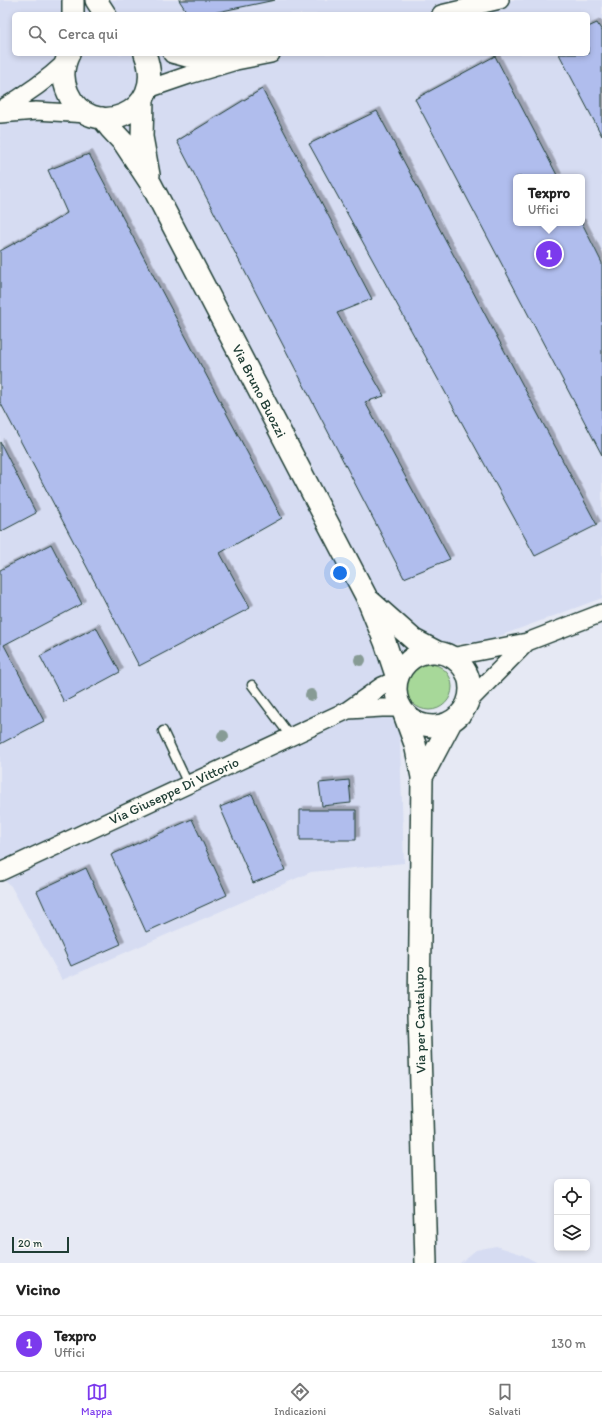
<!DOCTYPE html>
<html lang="it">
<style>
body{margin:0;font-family:Itim,sans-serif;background:#f2f2f2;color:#222}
.controls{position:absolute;right:12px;bottom:12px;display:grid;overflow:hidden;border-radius:6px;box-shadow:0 2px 6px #0003}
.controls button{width:36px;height:36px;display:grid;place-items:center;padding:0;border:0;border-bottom:1px solid #e0e0e0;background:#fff;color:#222;font:20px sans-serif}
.scale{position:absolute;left:12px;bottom:10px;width:57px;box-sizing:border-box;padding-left:4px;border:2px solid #1f3d34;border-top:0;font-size:11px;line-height:14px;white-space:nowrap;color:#1f3d34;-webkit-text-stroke:3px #fdfcf7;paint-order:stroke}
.you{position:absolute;left:340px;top:573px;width:14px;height:14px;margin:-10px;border:3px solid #fff;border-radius:50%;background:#1a73e8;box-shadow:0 0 0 6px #1a73e833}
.badge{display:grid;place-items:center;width:26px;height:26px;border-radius:50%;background:#7c3aed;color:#fff;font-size:13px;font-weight:700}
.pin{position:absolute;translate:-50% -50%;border:2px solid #fff;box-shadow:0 1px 4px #0006}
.popup{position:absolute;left:513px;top:174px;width:72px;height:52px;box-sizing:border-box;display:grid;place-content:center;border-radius:6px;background:#fff;filter:drop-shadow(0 1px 3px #0005);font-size:13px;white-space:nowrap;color:#767676}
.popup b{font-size:15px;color:#222}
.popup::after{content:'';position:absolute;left:50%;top:100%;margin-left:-8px;border:8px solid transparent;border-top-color:#fff}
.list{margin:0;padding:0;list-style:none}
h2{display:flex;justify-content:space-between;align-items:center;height:52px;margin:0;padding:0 16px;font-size:17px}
h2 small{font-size:13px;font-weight:400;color:#767676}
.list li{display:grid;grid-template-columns:26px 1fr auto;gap:12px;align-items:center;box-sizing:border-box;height:56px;padding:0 16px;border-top:1px solid #e0e0e0}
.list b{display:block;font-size:15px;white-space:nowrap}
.list p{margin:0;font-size:13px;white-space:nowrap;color:#767676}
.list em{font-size:13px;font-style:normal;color:#767676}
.icon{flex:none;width:22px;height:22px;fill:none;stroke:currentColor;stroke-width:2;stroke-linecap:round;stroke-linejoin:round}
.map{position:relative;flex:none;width:602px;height:1263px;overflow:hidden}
.search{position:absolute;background:#fff;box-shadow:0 2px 6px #0003;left:12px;right:12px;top:12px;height:44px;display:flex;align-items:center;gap:10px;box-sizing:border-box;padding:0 14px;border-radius:6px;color:#767676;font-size:15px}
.sheet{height:108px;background:#fff}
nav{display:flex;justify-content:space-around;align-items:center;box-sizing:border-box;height:56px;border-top:1px solid #e0e0e0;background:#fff;font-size:11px;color:#767676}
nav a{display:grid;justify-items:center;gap:2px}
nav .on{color:#7c3aed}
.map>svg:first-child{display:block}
.built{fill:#d6dcf2;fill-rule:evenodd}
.green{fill:#a7d899;stroke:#638a66}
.building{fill:#b0bded;stroke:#1f3d34;filter:url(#shadow)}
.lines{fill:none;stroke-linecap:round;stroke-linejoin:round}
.service-casing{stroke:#1f3d34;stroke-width:11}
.minor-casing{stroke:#1f3d34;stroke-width:20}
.tertiary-casing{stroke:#1f3d34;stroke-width:24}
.service{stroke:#fdfcf7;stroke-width:8}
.minor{stroke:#fdfcf7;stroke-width:17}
.tertiary{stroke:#fdfcf7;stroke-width:21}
.tree{fill:#879b95}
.labels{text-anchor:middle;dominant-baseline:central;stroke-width:4;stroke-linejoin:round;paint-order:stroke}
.street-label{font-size:14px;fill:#1f3d34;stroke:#fdfcf7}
</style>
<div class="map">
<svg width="602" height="1263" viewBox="0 0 602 1263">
<defs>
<filter id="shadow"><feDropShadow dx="3.5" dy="-3.5" stdDeviation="0" flood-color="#0004"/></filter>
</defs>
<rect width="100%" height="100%" fill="#e6e9f4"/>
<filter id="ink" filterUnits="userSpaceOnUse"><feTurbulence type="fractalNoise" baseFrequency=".025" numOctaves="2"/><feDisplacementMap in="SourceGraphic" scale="8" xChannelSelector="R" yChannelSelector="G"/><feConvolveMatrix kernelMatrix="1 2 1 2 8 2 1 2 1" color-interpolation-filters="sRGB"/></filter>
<g filter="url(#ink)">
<path class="built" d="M0,0h602v598l-116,43 -42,4 -47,8 7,210 -93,9 -249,108 -51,-94 -11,-9zM14,14h574v40h-574zM516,177h66v46h-66z
M496,1246l25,8 17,9h-78l16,-13z"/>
<path class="green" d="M406 687a23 23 0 1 1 46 0a23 23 0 1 1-46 0Z"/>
<path class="building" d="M179,0h96l-67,14h-20z
M597,23l5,8v105l-43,-82h29v-27z
M495,56l63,121h-42v46h66l20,40v192l-187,-356z
M262,89l110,210 -35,14 47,83 -19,6 85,157 -46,19 -227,-437z
M377,111l220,414 -62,31 -226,-412z
M89,154l193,364 -62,35 30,55 -111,58 -139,-264v-151l46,-25 21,-13 -19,-43z
M0,442l36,71 -36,19z
M51,544l31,60 -78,41 40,76 -44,23v-174z
M96,627l24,45 -56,30 -24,-46z
M349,780l2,23 -29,3 -3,-23z
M252,794l33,76 -32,13 -33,-76z
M300,810h56v30h-56z
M192,819l35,76 -81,37 -35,-77z
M86,868l35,76 -50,22 -34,-75z"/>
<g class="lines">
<defs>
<path id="service" d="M252,685l39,52
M163,731l25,53"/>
<path id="minor" d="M441,14l59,-14
M172,54l15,4 37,2
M148,89l41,-14 47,-14 35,-7
M0,110c24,-14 46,-29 66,-48
M0,114l36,-3 52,3
M451,657l76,-15 75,-29
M467,703l60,-61
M348,710l34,-2h19
M0,872l348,-162 34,-24 14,-6"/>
<path id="tertiary" d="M73,0v14
M96,0l9,14
M69,54c-6,12 -7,26 -1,39 21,49 101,22 77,-39
M143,99l-1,38 7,38
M102,118l8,10 14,15 27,41 216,414 18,44 12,36
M370,601l44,39 25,13
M396 689a37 37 0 1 1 74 0a37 37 0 1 1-74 0Z
M404,714l11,30 7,33 -3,236 7,250
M422,777l29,-55"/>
</defs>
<use href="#service" class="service-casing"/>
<use href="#minor" class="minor-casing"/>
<use href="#tertiary" class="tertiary-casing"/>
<use href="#service" class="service"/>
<use href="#minor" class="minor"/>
<use href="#tertiary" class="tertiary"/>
</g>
<g class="tree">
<circle cx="360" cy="660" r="6"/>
<circle cx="311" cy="695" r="6"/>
<circle cx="223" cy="736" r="6"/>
</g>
</g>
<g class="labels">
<g class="street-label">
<text transform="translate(259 391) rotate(63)">Via Bruno Buozzi</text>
<text transform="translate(174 791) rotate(-25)">Via Giuseppe Di Vittorio</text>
<text transform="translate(420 1020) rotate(-91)">Via per Cantalupo</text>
</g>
</g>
</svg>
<div class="controls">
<button><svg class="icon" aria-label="locate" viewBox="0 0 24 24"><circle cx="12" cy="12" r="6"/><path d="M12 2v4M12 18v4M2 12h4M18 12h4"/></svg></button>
<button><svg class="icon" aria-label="layers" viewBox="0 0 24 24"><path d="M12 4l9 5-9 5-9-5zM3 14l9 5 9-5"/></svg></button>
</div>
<div class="scale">20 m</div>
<div class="you"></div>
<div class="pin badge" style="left:549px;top:254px">1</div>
<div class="popup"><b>Texpro</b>Uffici</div>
<div class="search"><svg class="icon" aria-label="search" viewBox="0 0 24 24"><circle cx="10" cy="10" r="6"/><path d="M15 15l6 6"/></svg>Cerca qui</div>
</div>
<section class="sheet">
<h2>Vicino<small></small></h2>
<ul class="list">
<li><span class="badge">1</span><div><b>Texpro</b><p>Uffici</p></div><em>130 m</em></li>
</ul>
</section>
<nav>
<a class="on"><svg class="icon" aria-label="map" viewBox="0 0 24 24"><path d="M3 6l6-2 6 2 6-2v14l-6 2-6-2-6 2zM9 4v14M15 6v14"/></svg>Mappa</a>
<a><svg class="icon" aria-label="directions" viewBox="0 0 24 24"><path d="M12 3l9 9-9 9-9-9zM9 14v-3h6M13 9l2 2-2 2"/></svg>Indicazioni</a>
<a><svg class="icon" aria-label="saved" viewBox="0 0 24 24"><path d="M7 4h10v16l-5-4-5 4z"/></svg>Salvati</a>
</nav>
